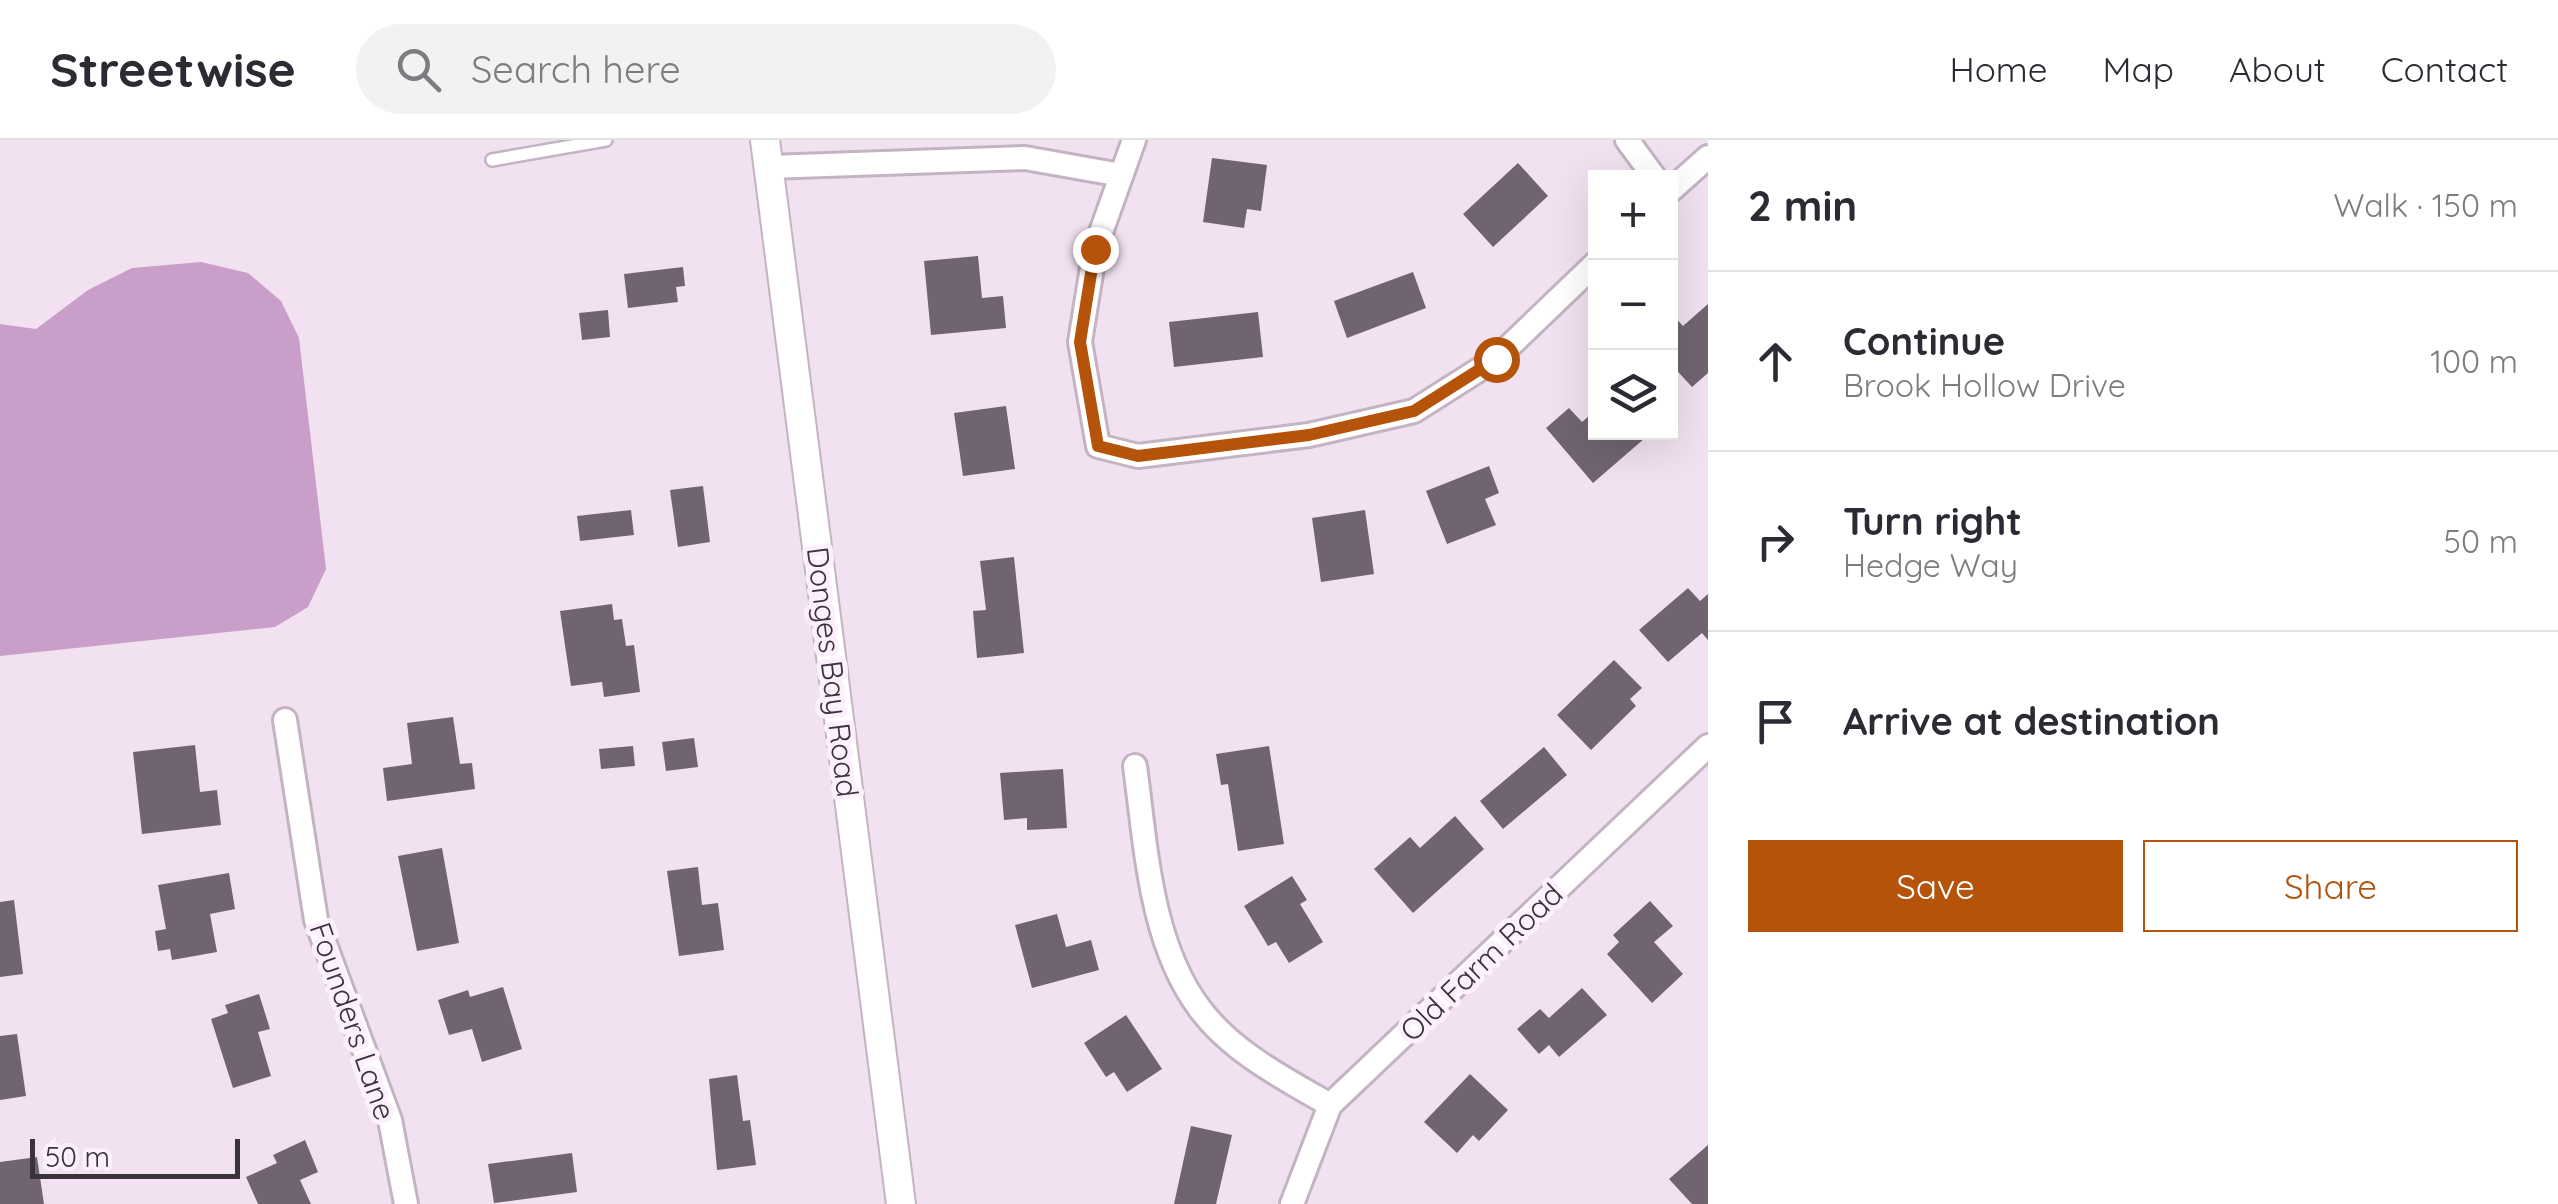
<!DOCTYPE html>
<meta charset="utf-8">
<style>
body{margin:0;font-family:Quicksand,sans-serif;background:#f2f2f3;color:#2b2b33}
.controls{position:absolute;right:30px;top:30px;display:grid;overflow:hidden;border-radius:0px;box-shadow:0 10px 40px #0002}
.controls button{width:90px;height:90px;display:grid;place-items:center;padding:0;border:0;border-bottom:2px solid #e1e1e2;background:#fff;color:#2b2b33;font:50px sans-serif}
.scale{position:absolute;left:30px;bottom:25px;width:210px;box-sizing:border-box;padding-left:10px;border:5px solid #3a333a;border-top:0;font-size:28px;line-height:35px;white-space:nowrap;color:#3a333a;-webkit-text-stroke:8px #fdf0fd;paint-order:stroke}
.stop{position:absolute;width:30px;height:30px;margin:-22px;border:8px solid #b45309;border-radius:50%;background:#fff}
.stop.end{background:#b45309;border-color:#fff;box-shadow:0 2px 10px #0008}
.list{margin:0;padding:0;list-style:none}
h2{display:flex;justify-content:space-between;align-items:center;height:130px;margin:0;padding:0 40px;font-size:42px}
h2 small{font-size:32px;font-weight:400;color:#7c7c81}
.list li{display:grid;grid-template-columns:65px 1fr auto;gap:30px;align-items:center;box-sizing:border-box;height:180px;padding:0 40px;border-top:2px solid #e1e1e2}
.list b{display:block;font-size:38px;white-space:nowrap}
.list p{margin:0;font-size:32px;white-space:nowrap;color:#7c7c81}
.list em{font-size:32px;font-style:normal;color:#7c7c81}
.actions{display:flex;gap:20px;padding:30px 40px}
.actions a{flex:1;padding:22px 0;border:2px solid #b45309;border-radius:0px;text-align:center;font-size:35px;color:#b45309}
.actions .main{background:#b45309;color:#fff}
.icon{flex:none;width:55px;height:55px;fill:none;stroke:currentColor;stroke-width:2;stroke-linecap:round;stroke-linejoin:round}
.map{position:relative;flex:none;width:1708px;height:1064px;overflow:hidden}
header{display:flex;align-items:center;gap:60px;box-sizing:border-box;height:140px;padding:0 50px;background:#fff;border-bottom:2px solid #e1e1e2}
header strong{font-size:48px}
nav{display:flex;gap:55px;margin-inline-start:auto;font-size:35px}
.search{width:700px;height:90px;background:#f2f2f3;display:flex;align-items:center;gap:25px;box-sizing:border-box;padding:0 35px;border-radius:55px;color:#7c7c81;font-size:38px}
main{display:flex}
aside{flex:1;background:#fff}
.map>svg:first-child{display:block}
.forest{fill:#c99ec8}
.building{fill:#716471}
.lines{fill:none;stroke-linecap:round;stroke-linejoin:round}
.service-casing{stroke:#c4b4c3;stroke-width:16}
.minor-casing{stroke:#c4b4c3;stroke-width:28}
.tertiary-casing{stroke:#c4b4c3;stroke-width:32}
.service{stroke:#fff;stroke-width:11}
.minor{stroke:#fff;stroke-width:22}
.tertiary{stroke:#fff;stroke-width:28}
.route{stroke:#b45309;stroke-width:12}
.labels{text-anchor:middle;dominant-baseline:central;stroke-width:10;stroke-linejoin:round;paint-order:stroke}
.street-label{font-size:30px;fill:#3a333a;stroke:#fdf0fd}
</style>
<header>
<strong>Streetwise</strong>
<div class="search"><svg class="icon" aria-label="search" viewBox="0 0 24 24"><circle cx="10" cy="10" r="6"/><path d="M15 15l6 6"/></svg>Search here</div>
<nav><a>Home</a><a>Map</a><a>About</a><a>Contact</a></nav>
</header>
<main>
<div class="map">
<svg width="1708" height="1064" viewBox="0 0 1708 1064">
<rect width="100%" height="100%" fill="#f2e2f1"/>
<path class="forest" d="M201,122l47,11 33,28 18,37 27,231 -18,38 -33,20 -275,29v-332l36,5 52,-39 44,-22z"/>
<path class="building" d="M1212,18l55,7 -6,46 -14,-2 -3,19 -41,-6z
M1518,23l30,33 -55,51 -30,-33z
M978,116l4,42 21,-2 3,32 -75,7 -7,-74z
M683,127l2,19 -9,1 2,15 -50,6 -4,-34z
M1413,132l13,36 -79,30 -13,-37z
M1708,164v69l-16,14 -22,-24v-51l13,14z
M608,170l2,27 -28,3 -3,-27z
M1258,172l5,45 -89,10 -5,-45z
M1006,266l9,63 -52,7 -9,-63z
M1569,268l13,14 14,-12v22h56l-59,51 -47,-55z
M1489,326l10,27 -14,6 11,26 -49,19 -21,-53z
M703,346l7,56 -32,5 -8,-57z
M631,370l3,25 -54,6 -3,-25z
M1365,370l9,64 -53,8 -9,-64z
M1014,417l10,96 -47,5 -4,-47 13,-1 -6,-49z
M1688,448l12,13 8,-7v46l-6,-7 -34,29 -29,-32z
M612,464l2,16 8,-1 4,27 8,-1 6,47 -36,5 -2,-15 -31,4 -11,-75z
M1614,520l28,28 -12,11 6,7 -45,44 -34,-35z
M453,577l7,47 12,-1 3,26 -88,12 -4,-33 29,-4 -5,-41z
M694,598l4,29 -32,4 -4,-29z
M195,605l5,47 17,-2 4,35 -79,9 -9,-82z
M633,606l2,20 -34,3 -2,-20z
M1269,606l15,98 -46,7 -10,-67 -7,1 -5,-31z
M1544,607l23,28 -64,54 -23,-28z
M1063,629l4,59 -40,2v-12l-23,2 -4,-47z
M1455,676l29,33 -71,64 -39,-44 36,-32 10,11z
M442,708l17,95 -42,8 -19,-95z
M698,727l4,38 16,-2 6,47 -45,6 -12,-85z
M229,733l6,36 -25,5 7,38 -45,8 -2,-11 -12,2 -3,-20 11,-2 -8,-44z
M1292,736l15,24 -7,4 23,38 -34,21 -13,-21 -8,4 -24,-40z
M14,760l9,74 -23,3v-75z
M1650,761l23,25 -19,16 29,32 -31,29 -45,-49 12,-12 -6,-7z
M1057,774l9,33 25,-7 8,30 -67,18 -17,-63z
M503,847l19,62 -40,13 -10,-33 -23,6 -11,-35 30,-10 2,7z
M1582,848l25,27 -48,42 -10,-12 -10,9 -22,-25 23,-20 9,9z
M259,854l11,35 -12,3 13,44 -38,12 -22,-69 17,-6 -3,-8z
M1126,875l36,54 -35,23 -13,-20 -8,5 -22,-34z
M17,894l9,62 -26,4v-64z
M1470,934l38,36 -29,31 -6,-6 -16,18 -33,-31z
M737,935l6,46 7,-1 6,45 -39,5 -8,-91z
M1191,986l41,9 -16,69h-42z
M305,1000l13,32 -18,8 11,24h-53l-12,-27 31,-14 -4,-8z
M1708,1005v59h-16l-23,-25z
M572,1013l5,39 -83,11 -6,-39z
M37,1017l7,47h-44v-42z"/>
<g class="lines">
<defs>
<path id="service" d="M492,20l114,-20"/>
<path id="minor" d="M1134,0l-39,109 -15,93 18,104 40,10 171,-21 105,-24 82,-52 100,-96
M1627,0l28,38
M769,27l256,-9 96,17
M1670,51l38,-34
M285,580l31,200 74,200 16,84
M1135,626c11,80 15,177 65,243 32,43 85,70 130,96
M1292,1064l38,-99 378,-359"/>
<path id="tertiary" d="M765,0l136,1064"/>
</defs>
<use href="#service" class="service-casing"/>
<use href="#minor" class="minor-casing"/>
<use href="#tertiary" class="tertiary-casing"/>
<use href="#service" class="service"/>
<use href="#minor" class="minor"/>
<use href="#tertiary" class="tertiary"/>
</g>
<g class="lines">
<path class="route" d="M1095,109l-15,93 18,104 40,10 171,-21 105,-24 82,-52"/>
</g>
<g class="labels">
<g class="street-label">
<text transform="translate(833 532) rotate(83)">Donges Bay Road</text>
<text transform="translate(1481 822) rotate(-44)">Old Farm Road</text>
<text transform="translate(353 881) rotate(71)">Founders Lane</text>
</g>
</g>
</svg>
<div class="controls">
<button>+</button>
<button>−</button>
<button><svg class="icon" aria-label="layers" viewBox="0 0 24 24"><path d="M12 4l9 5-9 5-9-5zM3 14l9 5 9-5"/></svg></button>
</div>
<div class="scale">50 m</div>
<div class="stop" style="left:1496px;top:219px"></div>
<div class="stop end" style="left:1095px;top:109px"></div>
</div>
<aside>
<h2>2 min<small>Walk · 150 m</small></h2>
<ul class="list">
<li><svg class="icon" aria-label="ahead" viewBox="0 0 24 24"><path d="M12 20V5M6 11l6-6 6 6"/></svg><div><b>Continue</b><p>Brook Hollow Drive</p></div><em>100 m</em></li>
<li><svg class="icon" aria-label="right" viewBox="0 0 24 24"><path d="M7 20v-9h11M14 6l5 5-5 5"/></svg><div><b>Turn right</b><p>Hedge Way</p></div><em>50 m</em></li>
<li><svg class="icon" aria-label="arrive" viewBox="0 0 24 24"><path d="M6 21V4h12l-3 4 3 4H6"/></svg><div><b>Arrive at destination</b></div></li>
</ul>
<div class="actions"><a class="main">Save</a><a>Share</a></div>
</aside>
</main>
